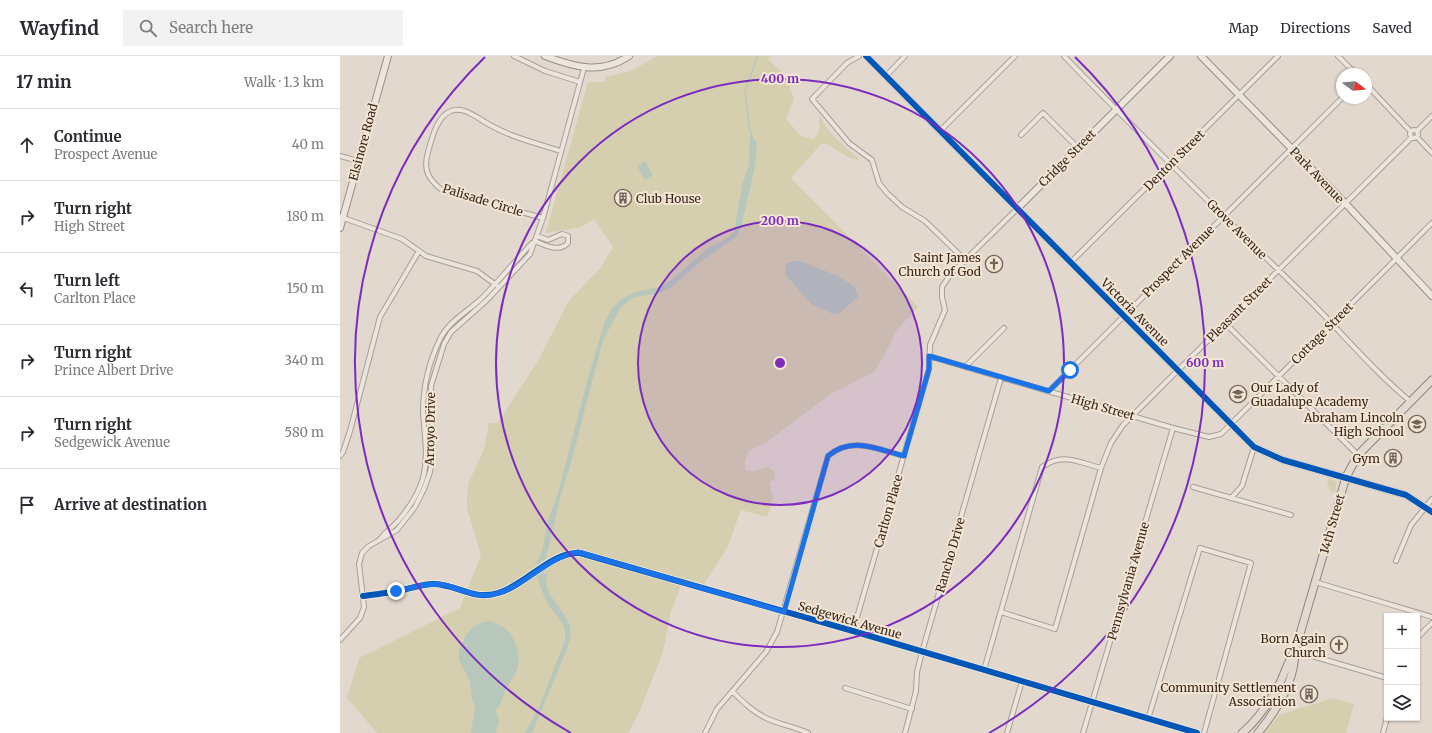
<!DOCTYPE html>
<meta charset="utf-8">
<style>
body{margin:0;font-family:Merriweather,serif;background:#f2f2f3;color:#2b2b33}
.controls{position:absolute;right:12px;bottom:12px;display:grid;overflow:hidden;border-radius:0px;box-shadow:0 1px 3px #0004}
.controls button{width:36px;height:36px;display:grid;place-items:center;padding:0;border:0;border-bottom:1px solid #e1e1e2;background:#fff;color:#2b2b33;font:20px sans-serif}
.compass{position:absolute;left:996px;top:12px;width:36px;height:36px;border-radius:50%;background:#fff;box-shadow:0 1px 3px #0004;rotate:106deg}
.stop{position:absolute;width:12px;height:12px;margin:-9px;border:3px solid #1a73e8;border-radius:50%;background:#fff}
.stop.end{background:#1a73e8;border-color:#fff;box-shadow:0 1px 4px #0008}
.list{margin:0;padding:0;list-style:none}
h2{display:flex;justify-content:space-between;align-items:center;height:52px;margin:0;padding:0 16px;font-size:17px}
h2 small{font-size:13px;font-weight:400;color:#7c7c81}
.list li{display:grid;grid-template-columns:26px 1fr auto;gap:12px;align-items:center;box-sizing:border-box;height:72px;padding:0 16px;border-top:1px solid #e1e1e2}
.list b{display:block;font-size:15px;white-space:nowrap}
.list p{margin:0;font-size:13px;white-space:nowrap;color:#7c7c81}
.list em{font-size:13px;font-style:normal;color:#7c7c81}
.icon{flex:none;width:22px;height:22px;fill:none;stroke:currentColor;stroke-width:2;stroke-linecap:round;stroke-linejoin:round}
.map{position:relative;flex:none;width:1092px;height:677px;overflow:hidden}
header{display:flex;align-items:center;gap:24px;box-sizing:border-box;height:56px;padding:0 20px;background:#fff;border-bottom:1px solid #e1e1e2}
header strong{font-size:19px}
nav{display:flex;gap:22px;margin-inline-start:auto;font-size:14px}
.search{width:280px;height:36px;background:#f2f2f3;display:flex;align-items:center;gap:10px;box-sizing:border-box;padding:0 14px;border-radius:0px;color:#7c7c81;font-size:15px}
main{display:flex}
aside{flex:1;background:#fff}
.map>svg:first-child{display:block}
.green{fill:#d5cfb0}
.water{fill:#b8c7bc}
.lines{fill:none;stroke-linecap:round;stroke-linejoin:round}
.stream{stroke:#b8c7bc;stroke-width:1.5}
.street-casing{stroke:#a89e96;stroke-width:6}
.secondary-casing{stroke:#988e86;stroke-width:8}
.primary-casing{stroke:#8e847d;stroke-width:9}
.street{stroke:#ece5de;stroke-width:4}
.secondary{stroke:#ece5de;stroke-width:6}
.primary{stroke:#e2dad0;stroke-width:7}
.cycleway-casing{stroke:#f4e5d3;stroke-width:8}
.cycleway{stroke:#0057b8;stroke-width:6}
.route{stroke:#1a73e8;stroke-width:5}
.ring{fill:none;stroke:#7b2cbf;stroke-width:2}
.labels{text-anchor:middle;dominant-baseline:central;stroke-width:4;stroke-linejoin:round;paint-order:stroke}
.street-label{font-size:12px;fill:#37261f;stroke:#f4e5d3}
.poi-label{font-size:12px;fill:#37261f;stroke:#f4e5d3;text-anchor:end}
.centre{fill:#7b2cbf;stroke:#f4e5d3;stroke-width:2}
.ring-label{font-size:12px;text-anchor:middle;font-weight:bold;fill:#7b2cbf;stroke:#f4e5d3;stroke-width:4;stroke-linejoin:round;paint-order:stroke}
</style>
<header>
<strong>Wayfind</strong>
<div class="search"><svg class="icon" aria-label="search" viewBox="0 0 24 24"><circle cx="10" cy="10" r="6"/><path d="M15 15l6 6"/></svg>Search here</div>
<nav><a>Map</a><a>Directions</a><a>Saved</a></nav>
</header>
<main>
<aside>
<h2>17 min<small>Walk · 1.3 km</small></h2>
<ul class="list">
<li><svg class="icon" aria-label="ahead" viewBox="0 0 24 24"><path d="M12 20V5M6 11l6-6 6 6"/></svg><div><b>Continue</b><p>Prospect Avenue</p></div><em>40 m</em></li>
<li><svg class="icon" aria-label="right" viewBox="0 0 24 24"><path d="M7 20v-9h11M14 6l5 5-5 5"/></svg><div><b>Turn right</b><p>High Street</p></div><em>180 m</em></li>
<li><svg class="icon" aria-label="left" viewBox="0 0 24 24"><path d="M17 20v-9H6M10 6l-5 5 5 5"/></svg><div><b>Turn left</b><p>Carlton Place</p></div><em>150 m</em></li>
<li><svg class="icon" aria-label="right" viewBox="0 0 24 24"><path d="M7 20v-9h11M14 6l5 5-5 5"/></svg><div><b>Turn right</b><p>Prince Albert Drive</p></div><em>340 m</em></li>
<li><svg class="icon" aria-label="right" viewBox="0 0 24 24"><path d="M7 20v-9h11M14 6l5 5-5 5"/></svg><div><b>Turn right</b><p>Sedgewick Avenue</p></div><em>580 m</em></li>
<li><svg class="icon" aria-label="arrive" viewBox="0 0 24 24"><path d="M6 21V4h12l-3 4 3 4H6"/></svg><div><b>Arrive at destination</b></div></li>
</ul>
</aside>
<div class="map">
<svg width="1092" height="677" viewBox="0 0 1092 677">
<rect width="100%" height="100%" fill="#e3d8cd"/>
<path class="green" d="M317,0h113l-2,3 18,17 8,23 -8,20 15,17 12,3c10,-9 4,-14 7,-24 7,19 27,32 41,46l-13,-4 -21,-13h-6l-30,34 127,129 -22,24 -11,23 -11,18 -43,22 -66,49 -16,8 -4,11v8c9,3 14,-1 22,-3l7,4 1,6 -6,6 4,15 -6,19 -26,-7 -13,36 -24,38 -20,-6 -13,33 -8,41 -24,61 -11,20h-251l-30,-35 12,-40 101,-50 21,-53 -14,-46v-14l2,-13 15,-33 5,-26h9l41,-64 29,-57 33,-35 12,-20 -19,-28 -13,8 -34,6 -1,-1 42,-150h17v-5l26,-6z
M989,422l8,4 -2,10 -5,-1 -3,-8z
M993,642l21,6 -8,29h-81l14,-18z"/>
<path class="water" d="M410,79l5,6 2,-1 -2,26 -14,62 -4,8 -38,27 -27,24 -12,6 -28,5 -11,9 -18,33 -29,112 -13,43 -15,63 -11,8 7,-15 6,-30 10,-28 31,-119 16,-53 7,-13 8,-8 15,-8 24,-5 15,-9 35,-31 14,-6 11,-9 9,-51 6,-16z
M305,105l8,14 -8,5 -8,-14z
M454,205h6l38,15 17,11 3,10 -18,16 -7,1 -22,-10 -26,-30v-7l2,-4z
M208,517c-9,18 16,35 21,51 3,7 1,15 -1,22l-36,87h-7l15,-28 25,-65c1,-17 -6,-20 -15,-33 -6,-9 -10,-21 -13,-32z
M148,565c20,2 34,25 30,45 -2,9 -9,17 -13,25 -3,8 -3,13 -10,19l4,10 -3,13h-25l4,-26 -3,-8 -2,-18 -11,-21v-10l7,-15 7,-8 6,-4z"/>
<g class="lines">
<path class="stream" d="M413,84l-4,-14 -4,-36 13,-34
M203,519l1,-16"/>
<defs>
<path id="street" d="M174,0l31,15 35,11
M519,0l-12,7 -35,36 37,44 23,17 7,23 8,10 15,14 23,14 40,39
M724,0c78,81 159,160 240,239 36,35 67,74 106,106
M998,0l18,18
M546,20l19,-20
M1026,28l45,48
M1070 78a4 4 0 1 1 8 0a4 4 0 1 1-8 0Z
M600,75l75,-75
M1077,75l15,-15
M681,79l22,-22 34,34
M1077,81l15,16
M0,100l18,5
M1,161l61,22 24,17 51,15 19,14
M203,162l-101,-28c-14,-11 -19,-20 -14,-38 4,-14 9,-36 23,-41 9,-4 19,2 26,6 26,18 54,25 84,34
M195,185c9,4 24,12 33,2v-7l-6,-2 -14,6 -11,-4
M730,207l208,-207
M885,267l133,132
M589,300l244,72 36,9 12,-3 211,-211
M625,311l39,-39
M709,335l293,-293
M0,400l3,-4 7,-21 30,-114 39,-66
M853,431l98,28
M891,442l11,-12 12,-39
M40,483c6,-8 13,-12 19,-19 10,-12 20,-28 24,-42 6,-23 1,-43 0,-66 0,-26 6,-50 17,-73 9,-18 27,-27 41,-40 18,-18 34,-38 51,-56
M1056,505l15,-36 21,-26
M975,526l117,35
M23,540c13,-2 27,-3 40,-6 9,-2 20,-6 30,-6 24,0 39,17 65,9 28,-8 53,-42 82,-40l273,78 344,102
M661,556l54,17 46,-161 10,-25 12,-18 289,-288
M513,575l76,-262 1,-24 15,-35 -3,-13v-10l8,-12 67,-66
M1077,582l15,-15
M0,584l20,-22 4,-11 -5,-43 3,-11 7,-7 28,-16 18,-23 9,-18 6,-17 3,-16 -2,-70 13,-42 7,-12 35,-31 44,-47 13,-36 41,-150
M955,595l92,27
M644,614l58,-203c21,-15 36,-5 59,1
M505,632l67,21
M392,635c10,10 20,20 32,26 12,7 30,9 44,16
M808,663l52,-171 51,15 -47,170
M365,677l12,-24 49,-57 11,-20 51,-176c24,-20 48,-7 76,0
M565,677l11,-42 1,-19 5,-20 79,-274
M667,677l15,-52
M743,677l90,-305
M1043,677l4,-15"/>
<path id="secondary" d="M205,0c29,11 56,19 84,0
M526,0l388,391 29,13 123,35 26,17
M861,0l144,147 87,93
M677,153l153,-153
M0,172l48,-172"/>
<path id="primary" d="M902,677c16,-13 28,-32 38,-50 5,-11 8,-22 15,-32
M918,677c19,-23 37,-51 37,-82l51,-174 12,-22 74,-75"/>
</defs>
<use href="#street" class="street-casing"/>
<use href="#secondary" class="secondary-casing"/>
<use href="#primary" class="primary-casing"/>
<use href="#street" class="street"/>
<use href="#secondary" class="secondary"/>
<use href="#primary" class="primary"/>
<defs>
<path id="cycleway" d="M526,0l388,391 29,13 123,35 26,17
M23,540c13,-2 27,-3 40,-6 9,-2 20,-6 30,-6 24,0 39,17 65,9 28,-8 53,-42 82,-40l273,78 344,102"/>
</defs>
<use href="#cycleway" class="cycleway-casing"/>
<use href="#cycleway" class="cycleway"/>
</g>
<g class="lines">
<path class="route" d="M56,535c16,-3 33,-9 49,-6 15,4 28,12 45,10 33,-5 54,-37 88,-43l206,60 44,-156c24,-20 48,-7 76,0l25,-87v-13l120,35 21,-21"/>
</g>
<circle cx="440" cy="307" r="142" fill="#7b2cbf" fill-opacity=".12"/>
<g class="ring">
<circle cx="440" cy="307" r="142"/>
<circle cx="440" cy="307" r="284"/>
<path d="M231 677A425 425 0 0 1 145 1M735 1A425 425 0 0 1 649 677"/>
</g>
<defs>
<symbol id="building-ring" viewBox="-11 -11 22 22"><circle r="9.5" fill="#f4e5d3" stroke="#73645c" stroke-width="1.5"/><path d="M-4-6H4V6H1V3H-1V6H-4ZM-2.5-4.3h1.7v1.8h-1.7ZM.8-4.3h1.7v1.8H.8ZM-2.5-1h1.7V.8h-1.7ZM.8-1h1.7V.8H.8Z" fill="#73645c"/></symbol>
<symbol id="church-ring" viewBox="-11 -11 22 22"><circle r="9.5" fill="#f4e5d3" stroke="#73645c" stroke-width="1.5"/><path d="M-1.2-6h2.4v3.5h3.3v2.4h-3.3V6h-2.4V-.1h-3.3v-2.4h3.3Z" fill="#73645c"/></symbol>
<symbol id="school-ring" viewBox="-11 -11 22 22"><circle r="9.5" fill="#f4e5d3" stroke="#73645c" stroke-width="1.5"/><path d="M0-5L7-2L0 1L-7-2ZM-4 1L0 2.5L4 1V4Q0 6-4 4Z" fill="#73645c"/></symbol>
</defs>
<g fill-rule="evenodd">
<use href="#building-ring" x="273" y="132" width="20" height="20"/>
<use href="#church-ring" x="644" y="198" width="20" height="20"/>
<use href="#school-ring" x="888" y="328" width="20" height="20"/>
<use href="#school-ring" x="1067" y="358" width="20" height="20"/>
<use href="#building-ring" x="1043" y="392" width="20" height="20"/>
<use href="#church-ring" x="989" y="579" width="20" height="20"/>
<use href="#building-ring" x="959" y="628" width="20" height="20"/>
</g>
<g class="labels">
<g class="street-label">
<text transform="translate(23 86) rotate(-75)">Elsinore Road</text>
<text transform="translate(727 102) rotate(-45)">Cridge Street</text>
<text transform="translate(834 104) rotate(-45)">Denton Street</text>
<text transform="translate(977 119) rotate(46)">Park Avenue</text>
<text transform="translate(143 144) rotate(17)">Palisade Circle</text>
<text transform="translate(897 173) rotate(45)">Grove Avenue</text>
<text transform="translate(838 205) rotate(-45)">Prospect Avenue</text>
<text transform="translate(899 253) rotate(-45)">Pleasant Street</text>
<text transform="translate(795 256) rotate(45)">Victoria Avenue</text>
<text transform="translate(982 277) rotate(-45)">Cottage Street</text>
<text transform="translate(763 351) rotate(16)">High Street</text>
<text transform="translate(90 373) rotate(-89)">Arroyo Drive</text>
<text transform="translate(548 455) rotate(-74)">Carlton Place</text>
<text transform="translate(992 468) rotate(-74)">14th Street</text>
<text transform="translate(610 499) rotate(-74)">Rancho Drive</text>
<text transform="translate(788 525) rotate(-74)">Pennsylvania Avenue</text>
<text transform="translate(510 564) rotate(16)">Sedgewick Avenue</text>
</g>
<g class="poi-label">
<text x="296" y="142" text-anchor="start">Club House</text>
<text x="641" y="201">Saint James<tspan x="641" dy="14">Church of God</tspan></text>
<text x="911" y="331" text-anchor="start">Our Lady of<tspan x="911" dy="14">Guadalupe Academy</tspan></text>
<text x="1064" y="361">Abraham Lincoln<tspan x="1064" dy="14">High School</tspan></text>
<text x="1040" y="402">Gym</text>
<text x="986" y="582">Born Again<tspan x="986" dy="14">Church</tspan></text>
<text x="956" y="631">Community Settlement<tspan x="956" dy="14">Association</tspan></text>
</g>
</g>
<circle cx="440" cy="307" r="6" class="centre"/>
<g class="ring-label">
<text x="440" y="27">400 m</text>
<text x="440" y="169">200 m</text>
<text x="865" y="311">600 m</text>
</g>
</svg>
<div class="controls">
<button>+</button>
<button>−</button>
<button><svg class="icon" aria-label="layers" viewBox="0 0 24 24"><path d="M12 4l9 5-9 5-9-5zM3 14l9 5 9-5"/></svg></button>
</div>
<svg class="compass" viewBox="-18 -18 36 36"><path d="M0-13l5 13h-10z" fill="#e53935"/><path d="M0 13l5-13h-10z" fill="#7c7c81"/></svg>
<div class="stop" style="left:730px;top:314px"></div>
<div class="stop end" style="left:56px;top:535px"></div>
</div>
</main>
